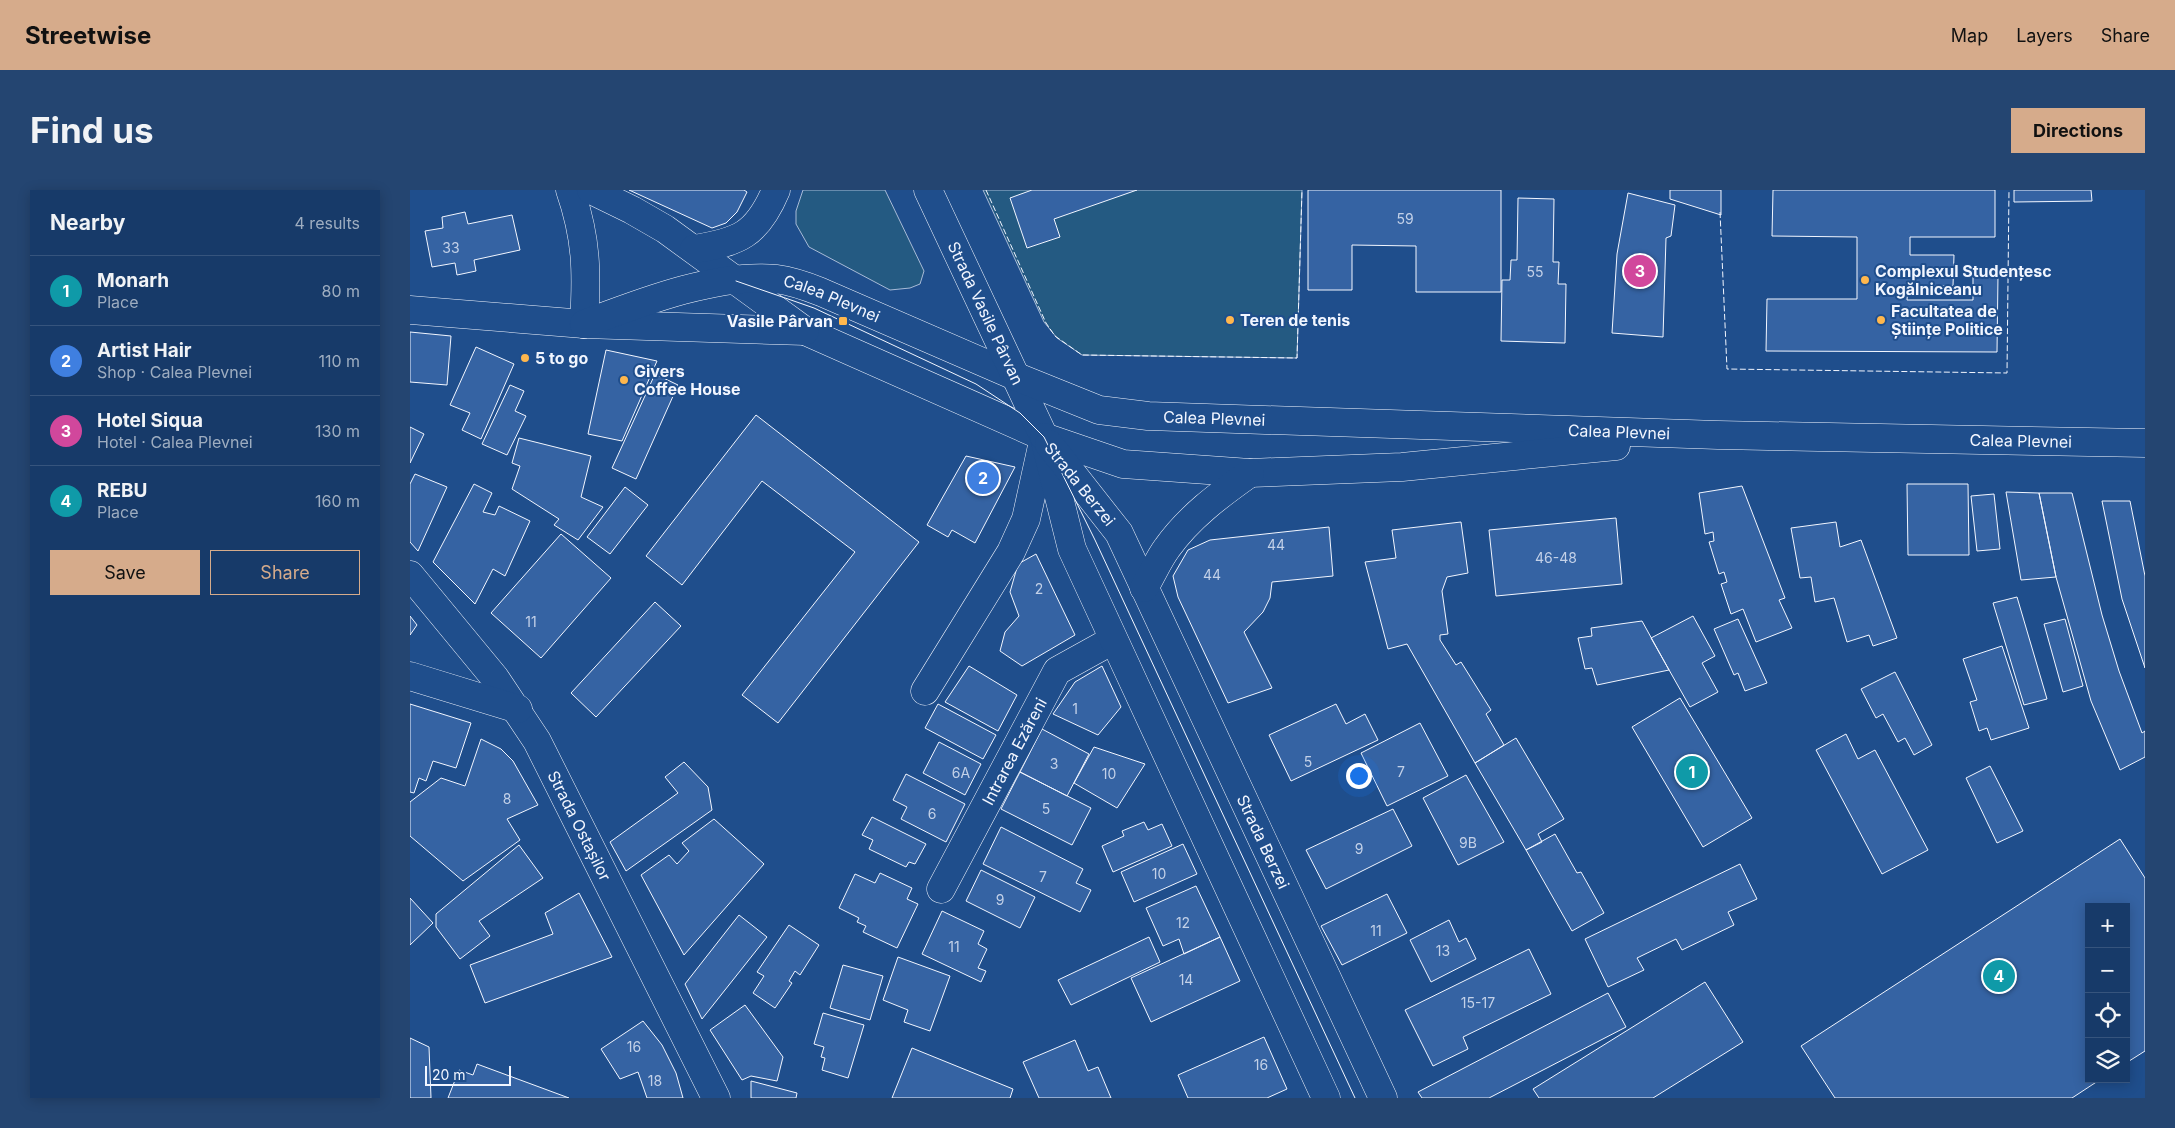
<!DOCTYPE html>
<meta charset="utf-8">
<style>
body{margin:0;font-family:Inter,sans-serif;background:#244571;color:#f1f3f6}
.controls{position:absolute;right:15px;bottom:15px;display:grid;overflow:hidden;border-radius:0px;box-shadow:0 2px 12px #0003}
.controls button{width:45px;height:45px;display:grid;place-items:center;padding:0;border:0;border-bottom:1px solid #36547d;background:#173a69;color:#f1f3f6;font:25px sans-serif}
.scale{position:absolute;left:15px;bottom:12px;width:86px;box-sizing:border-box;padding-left:5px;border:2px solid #f2f6ff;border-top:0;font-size:14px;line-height:18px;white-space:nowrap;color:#f2f6ff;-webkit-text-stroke:4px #1f4e8c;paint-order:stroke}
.you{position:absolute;left:948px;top:585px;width:18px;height:18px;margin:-12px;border:4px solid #fff;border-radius:50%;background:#1a73e8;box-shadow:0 0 0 8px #1a73e833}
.badge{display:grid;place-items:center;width:32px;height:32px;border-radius:50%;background:#d6ab8b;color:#fff;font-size:16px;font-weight:700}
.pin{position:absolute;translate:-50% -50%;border:2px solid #fff;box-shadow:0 1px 5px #0006}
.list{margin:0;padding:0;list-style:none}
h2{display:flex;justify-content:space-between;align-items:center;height:65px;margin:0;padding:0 20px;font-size:21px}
h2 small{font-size:16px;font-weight:400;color:#9eadc0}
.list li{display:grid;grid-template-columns:32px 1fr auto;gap:15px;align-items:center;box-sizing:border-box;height:70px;padding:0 20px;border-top:1px solid #36547d}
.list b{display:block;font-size:19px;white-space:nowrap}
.list p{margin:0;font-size:16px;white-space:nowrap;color:#9eadc0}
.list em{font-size:16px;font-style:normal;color:#9eadc0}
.actions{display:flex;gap:10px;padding:15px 20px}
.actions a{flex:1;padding:11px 0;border:1px solid #d6ab8b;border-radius:0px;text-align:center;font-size:18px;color:#d6ab8b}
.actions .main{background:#d6ab8b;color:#111}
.icon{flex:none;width:28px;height:28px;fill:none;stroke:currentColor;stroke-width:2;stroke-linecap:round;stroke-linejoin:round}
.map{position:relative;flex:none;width:1735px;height:908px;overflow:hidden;border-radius:0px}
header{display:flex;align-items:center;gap:30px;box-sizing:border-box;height:70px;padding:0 25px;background:#d6ab8b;color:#111}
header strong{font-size:24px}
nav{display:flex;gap:28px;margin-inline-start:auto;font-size:18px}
.intro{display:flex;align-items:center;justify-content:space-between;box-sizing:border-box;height:120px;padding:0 30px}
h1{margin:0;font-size:35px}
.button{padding:12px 22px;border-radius:0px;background:#d6ab8b;color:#111;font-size:18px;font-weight:700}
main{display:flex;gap:30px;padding:0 30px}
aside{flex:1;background:#173a69;border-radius:0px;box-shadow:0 2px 12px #0003}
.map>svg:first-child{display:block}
.green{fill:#245a82;stroke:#a8bbd7}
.building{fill:#3563a3;stroke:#f2f6ff}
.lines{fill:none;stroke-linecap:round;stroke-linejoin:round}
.minor-casing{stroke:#f2f6ff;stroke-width:29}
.major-casing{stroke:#f2f6ff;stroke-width:29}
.minor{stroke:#1f4e8c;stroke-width:28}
.major{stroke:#1f4e8c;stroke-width:28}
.tram{stroke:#f2f6ff;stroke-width:1}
.fence{stroke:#f2f6ff;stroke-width:1;stroke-dasharray:6 2.5;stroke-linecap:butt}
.poi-dot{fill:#ffb74d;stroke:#1f4e8c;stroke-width:2}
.labels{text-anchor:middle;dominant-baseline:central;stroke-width:4;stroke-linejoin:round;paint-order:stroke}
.number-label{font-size:14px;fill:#c3d1e8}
.poi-label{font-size:16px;font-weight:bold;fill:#f2f6ff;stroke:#1f4e8c;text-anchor:start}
.street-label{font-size:16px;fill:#f2f6ff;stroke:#1f4e8c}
</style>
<header>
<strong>Streetwise</strong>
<nav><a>Map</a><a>Layers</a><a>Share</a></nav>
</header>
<div class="intro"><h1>Find us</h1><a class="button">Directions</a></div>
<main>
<aside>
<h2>Nearby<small>4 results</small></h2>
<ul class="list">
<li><span class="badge" style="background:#0f9aa8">1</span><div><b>Monarh</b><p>Place</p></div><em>80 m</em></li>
<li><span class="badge" style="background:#3f7fe0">2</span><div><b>Artist Hair</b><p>Shop · Calea Plevnei</p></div><em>110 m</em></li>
<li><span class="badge" style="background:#d1479c">3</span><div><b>Hotel Siqua</b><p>Hotel · Calea Plevnei</p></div><em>130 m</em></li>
<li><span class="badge" style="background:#0f9aa8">4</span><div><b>REBU</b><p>Place</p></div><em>160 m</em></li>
</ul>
<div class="actions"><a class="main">Save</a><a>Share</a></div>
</aside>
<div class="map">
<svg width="1735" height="908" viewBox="0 0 1735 908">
<rect width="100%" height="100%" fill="#1f4e8c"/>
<path class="green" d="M393,0h82l39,81 -4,13 -10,4 -20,2 -81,-43 -13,-23v-13z
M573,0h319l-5,168 -215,-3 -25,-17 -13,-16z"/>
<path class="building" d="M219,0h115l3,2 -10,20 -11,11 -14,5z
M622,0h105l-83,29 6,18 -33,11 -17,-50z
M898,0h193v102h-85v-46l-64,-1v45h-44z
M1260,0h51v25l-51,-16z
M1363,0h222v47h-85v18h44l-1,31h-45l-1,14h66v-25h25l-1,77 -231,-1 1,-52h90v-62l-85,-1z
M1604,0h77l1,11 -78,1z
M1218,3l47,12 -4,31 -5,2 -3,99 -51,-4 5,-79z
M1108,8l36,1 -1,63h6l-1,22h8l-1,59 -64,-2 1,-61h8l1,-20h6z
M55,22l3,12 44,-9 8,35 -46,10 2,11 -19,4 -2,-12 -23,4 -7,-36 18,-3 -1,-11z
M0,142l41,4 -4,49 -37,-3z
M66,157l38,17 -33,75 -19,-9 8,-17 -20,-8z
M196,160l51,11 -35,80 -34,-7z
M245,184l23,11 -42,94 -24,-11z
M100,195l14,6 -9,20 11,5 -19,39 -25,-11z
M346,225l163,127 -141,181 -36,-28 113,-143 -93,-71 -80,104 -36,-29z
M0,237l14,7 -14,29z
M109,248l72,18 -10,41 22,10 -25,33 -24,-15 5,-6 -47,-30 8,-23 -8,-3z
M556,266l49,11 -40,76 -23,-13 -4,7 -21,-12z
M5,284l32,13 -29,64 -8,-9v-58z
M64,294l18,9 -9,19 12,3 4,-9 31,15 -25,55 -12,-7 -18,35 -42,-42z
M1497,294h61l1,71h-61z
M1332,296l43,112 -6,2 13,28 -36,14 -13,-33 -12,5 -10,-30 6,-2 -3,-10 -5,2 -10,-32 5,-1 -1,-9 -8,2 -6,-41z
M215,297l23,18 -38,49 -23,-17z
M1596,302l33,1 17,84 -35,3z
M1629,303h33l30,122 17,56 23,62 3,-2v26l-25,13 -29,-69 -35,-124z
M1584,304l6,55 -23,2 -6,-55z
M1692,311h28l15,75v92l-23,-69z
M1206,328l6,66 -126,12 -7,-66z
M1051,332l7,51 -21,4 -5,14 6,43 -8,1v5l16,25 5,-3 30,48 -5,4 18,31 -29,18 -68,-119 -19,5 -23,-87 31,-4 -4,-28z
M1426,332l4,25 21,-7 36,98 -24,8 -4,-11 -22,7 -13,-44 -19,4 -4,-25 -11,1 -9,-50z
M919,337l4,49 -61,6 -2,16 -7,14 -19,20 28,56 -44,15 -50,-106 -5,-21 15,-26 22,-10z
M151,344l50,44 -70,80 -50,-45z
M626,364l39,81 -53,31 -22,-15 5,-19 14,-16 -9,-24 8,-28z
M1607,407l30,102 -23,6 -31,-102z
M245,412l26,24 -85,91 -25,-24z
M0,426l7,9 -7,10z
M1283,426l22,40 -13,7 16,29 -28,15 -39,-69z
M1328,429l29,64 -22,8 -7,-18 -4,2 -20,-46z
M1655,429l18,67 -20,6 -19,-68z
M1232,431l27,49 -72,15 -5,-17 -7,1 -7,-31 14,-2 -1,-8z
M1592,456l27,82 -38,12 -4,-12 -8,3 -9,-29 7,-2 -14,-41z
M559,476l48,29 -19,36 -53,-29z
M692,476l19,41 -23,28 -45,-21 22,-32z
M1485,482l37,73 -18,10 -9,-17 -7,4 -15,-28 -7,4 -15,-29z
M1270,508l72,120 -49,29 -71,-120z
M0,514l61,19 -15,45 -23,-7 -7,20 -7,-3 -5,15 -4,-1z
M528,514l58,31 -13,24 -58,-31z
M926,514l10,20 19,-10 13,26 -87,41 -22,-46z
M1010,533l28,53 -61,30 -26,-53z
M632,539l47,25 -22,42 -47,-24z
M1436,544l12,25 17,-9 53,100 -46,24 -66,-124z
M1106,548l48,81 -26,15 4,8 -16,8 -51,-87z
M71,549l20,10 12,12 25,44 -31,14 13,21 -57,41 -53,-45v-34l31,-24 24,8z
M529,552l42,22 -16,31 -42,-22z
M684,557l51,17 -28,44 -43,-25z
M274,572l24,25 4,23 -86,61 -16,-29 68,-49 -13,-16z
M1580,576l33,65 -26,12 -31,-65z
M610,582l71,36 -19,37 -71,-36z
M496,584l59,30 -19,38 -45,-23 6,-12 -14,-7z
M1056,585l38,67 -46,23 -35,-67z
M983,619l19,37 -86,43 -20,-39z
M462,627l54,27 -11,20 -6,-2 -3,5 -37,-18 4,-9 -11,-5z
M304,629l50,45 -80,91 -43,-80 28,-20 8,9 12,-13 -7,-8z
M734,632l4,8 14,-6 10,22 -59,26 -11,-26 22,-10 -2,-5z
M591,637l82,42 -7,14 15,7 -11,22 -97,-48z
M1145,644l22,39 4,-1 23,41 -32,18 -46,-81z
M1710,649l25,39v173l-19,12v-156h-37v172h12l-29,19h-237l-34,-52z
M773,654l14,30 -63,28 -13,-30z
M109,655l24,33 -64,43 11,15 -30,23 -24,-32v-13z
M1330,674l17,35 -29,13 6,13 -52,25 -6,-11 -39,19 7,12 -36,17 -23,-48z
M571,680l54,27 -15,31 -54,-27z
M470,683l32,15 -5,11 11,5 -21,44 -34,-16 3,-6 -9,-4 2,-4 -20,-10 16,-34 20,9z
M786,696l24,51 -36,17 -5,-15 -16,7 -17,-38z
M169,703l33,64 -127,46 -15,-38 83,-31 -8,-21z
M977,704l20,39 -65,32 -21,-39z
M0,708l23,25 -23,22z
M532,721l42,20 -6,13 9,5 -9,19 8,3 -5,11 -59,-28z
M329,725l28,22 -65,82 -17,-35z
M1039,730l10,22 7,-4 10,21 -45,23 -21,-42z
M379,735l30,20 -19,30 -5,-4 -6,10 3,2 -17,25 -22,-15 11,-17 -7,-4z
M739,747l11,25 -89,43 -13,-25z
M810,747l20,44 -89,41 -20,-44z
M1119,759l22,45 -88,43 5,12 -35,17 -28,-56z
M488,767l52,19 -20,55 -26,-9 4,-12 -25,-10z
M433,775l40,11 -13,44 -40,-12z
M1295,792l38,60 -90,56h-114l-6,-9z
M1198,803l18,34 -137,71h-67l-4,-6z
M335,815l38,52 -6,24 -26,-5 -9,4 -32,-50z
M413,823l41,12 -16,53 -26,-8 3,-12 -4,-1 3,-10 -10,-3z
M233,831l19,24 14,28 7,25h-36l-9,-26 -18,7 -19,-30z
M854,847l23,52 -20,9h-79l-10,-23z
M0,848l19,9 2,51h-21z
M665,850l13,31 10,-4 13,31h-72l-16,-36z
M502,858l101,41 -3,9h-118z
M67,874l92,34h-121l11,-28 14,5z
M341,891l46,12 -1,5h-45z"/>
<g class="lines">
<defs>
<g id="minor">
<path d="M160,0c17,49 17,83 14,134"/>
<path d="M181,0l41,20 33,19 140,102 239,106 -18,82 -15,33 -86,139"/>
<path d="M0,120l174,14 221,7"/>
<path id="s1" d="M174,134c56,-21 132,-51 192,-45 16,2 30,7 45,13l196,85"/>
<path id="s2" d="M0,385l85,103 42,63 179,357"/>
<path d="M0,486l108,33"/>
<path id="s3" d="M531,699l116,-218 56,-31"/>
</g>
<g id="major">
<path id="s4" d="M518,0l116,247 28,112 254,549"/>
<path d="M284,59c45,-7 63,-14 82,-59"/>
<path id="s5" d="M607,187l82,33 49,6 570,19 427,8"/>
<path d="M634,247l79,27 127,9 152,-6 214,-21"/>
<path id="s6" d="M639,254l70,89 264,565"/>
<path d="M734,398c8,-13 14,-28 23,-40 22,-31 52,-53 83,-75"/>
</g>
</defs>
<use href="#minor" class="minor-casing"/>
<use href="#major" class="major-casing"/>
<use href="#minor" class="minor"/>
<use href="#major" class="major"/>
<path class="tram" d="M326,91l78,27 162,76 44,29 24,24 51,103 260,558"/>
<path class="fence" d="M576,0l60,133 9,13 27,19 215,3 5,-168
M1310,22l7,157 280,4 2,-183"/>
</g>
<g class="poi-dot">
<circle cx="1455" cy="90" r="5"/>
<circle cx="820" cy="130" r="5"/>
<circle cx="1471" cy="130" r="5"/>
<rect x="428" y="126" width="10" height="10" rx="2.5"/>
<circle cx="115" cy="168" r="5"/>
<circle cx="214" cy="190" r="5"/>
</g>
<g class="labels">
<g class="number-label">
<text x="995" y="28">59</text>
<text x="41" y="57">33</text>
<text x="1125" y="81">55</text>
<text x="866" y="354">44</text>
<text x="1146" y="367">46-48</text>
<text x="802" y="384">44</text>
<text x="629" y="398">2</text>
<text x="121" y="431">11</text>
<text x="665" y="518">1</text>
<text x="898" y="571">5</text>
<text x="644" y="573">3</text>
<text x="991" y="581">7</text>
<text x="551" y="582">6A</text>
<text x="699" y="583">10</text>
<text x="97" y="608">8</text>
<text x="636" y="618">5</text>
<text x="522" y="623">6</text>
<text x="1058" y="652">9B</text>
<text x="949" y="658">9</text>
<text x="749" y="683">10</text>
<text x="633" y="686">7</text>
<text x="590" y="709">9</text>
<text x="773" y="732">12</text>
<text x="966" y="740">11</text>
<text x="544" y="756">11</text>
<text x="1033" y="760">13</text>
<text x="776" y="789">14</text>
<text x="1068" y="812">15-17</text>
<text x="224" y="856">16</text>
<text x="851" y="874">16</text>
<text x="245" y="890">18</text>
</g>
<g class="poi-label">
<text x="1465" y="81">Complexul Studențesc<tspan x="1465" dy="18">Kogălniceanu</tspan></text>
<text x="1481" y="121">Facultatea de<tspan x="1481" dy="18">Științe Politice</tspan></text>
<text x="830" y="130">Teren de tenis</text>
<text x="423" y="131" text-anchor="end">Vasile Pârvan</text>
<text x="125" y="168">5 to go</text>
<text x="224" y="181">Givers<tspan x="224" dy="18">Coffee House</tspan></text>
</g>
<g class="street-label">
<text stroke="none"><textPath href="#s1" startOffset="258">Calea Plevnei</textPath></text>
<text stroke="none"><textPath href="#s4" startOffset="136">Strada Vasile Pârvan</textPath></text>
<text stroke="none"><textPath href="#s5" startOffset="204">Calea Plevnei</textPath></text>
<text stroke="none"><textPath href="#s5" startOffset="609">Calea Plevnei</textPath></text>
<text stroke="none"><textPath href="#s5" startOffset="1011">Calea Plevnei</textPath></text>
<text transform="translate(670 294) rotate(51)">Strada Berzei</text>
<text stroke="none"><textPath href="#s3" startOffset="156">Intrarea Ezăreni</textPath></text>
<text stroke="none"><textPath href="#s2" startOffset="304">Strada Ostașilor</textPath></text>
<text stroke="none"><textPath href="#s6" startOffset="454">Strada Berzei</textPath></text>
</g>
</g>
</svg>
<div class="controls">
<button>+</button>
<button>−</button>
<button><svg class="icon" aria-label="locate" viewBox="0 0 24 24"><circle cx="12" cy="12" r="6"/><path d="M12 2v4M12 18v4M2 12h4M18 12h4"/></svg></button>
<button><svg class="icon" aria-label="layers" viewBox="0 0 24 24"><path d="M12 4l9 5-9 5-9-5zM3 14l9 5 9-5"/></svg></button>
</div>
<div class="scale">20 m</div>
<div class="you"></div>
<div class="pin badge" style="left:1282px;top:582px;background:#0f9aa8">1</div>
<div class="pin badge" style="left:573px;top:288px;background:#3f7fe0">2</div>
<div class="pin badge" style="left:1230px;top:81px;background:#d1479c">3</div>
<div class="pin badge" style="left:1589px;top:786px;background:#0f9aa8">4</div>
</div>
</main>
